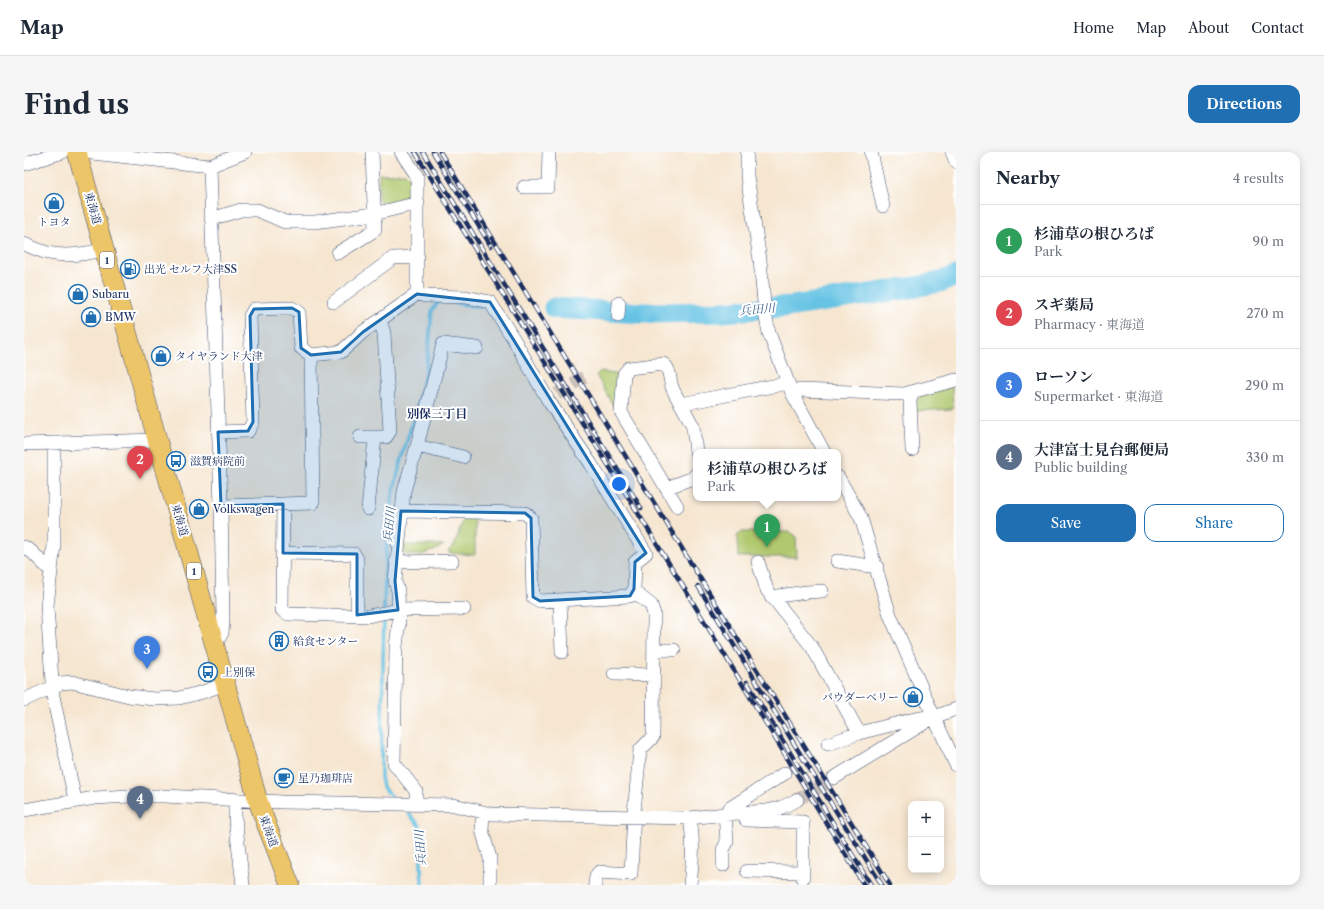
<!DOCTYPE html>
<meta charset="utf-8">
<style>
body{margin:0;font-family:"Libre Caslon Text","Noto Serif JP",serif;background:#f6f6f7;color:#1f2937}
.controls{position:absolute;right:12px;bottom:12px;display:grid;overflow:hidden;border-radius:8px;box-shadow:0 2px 10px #0003}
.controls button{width:36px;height:36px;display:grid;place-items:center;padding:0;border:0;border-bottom:1px solid #e0e1e3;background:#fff;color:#1f2937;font:20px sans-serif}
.you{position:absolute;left:595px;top:332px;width:14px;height:14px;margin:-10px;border:3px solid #fff;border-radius:50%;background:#1a73e8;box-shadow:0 0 0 6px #1a73e833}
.badge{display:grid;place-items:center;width:26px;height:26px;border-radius:50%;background:#1f6fb2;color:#fff;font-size:13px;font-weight:700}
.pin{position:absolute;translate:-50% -33px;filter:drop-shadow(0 1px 2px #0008)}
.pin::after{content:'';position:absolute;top:21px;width:14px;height:12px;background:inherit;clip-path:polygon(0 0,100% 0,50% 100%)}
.popup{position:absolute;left:669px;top:297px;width:148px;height:52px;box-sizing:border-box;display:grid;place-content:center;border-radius:8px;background:#fff;filter:drop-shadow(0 1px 3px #0005);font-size:13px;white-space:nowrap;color:#747a83}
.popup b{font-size:15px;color:#1f2937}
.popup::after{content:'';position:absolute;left:50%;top:100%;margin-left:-8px;border:8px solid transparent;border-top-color:#fff}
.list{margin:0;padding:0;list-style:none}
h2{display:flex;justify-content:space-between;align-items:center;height:52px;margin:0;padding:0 16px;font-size:17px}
h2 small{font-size:13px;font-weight:400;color:#747a83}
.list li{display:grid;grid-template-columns:26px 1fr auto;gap:12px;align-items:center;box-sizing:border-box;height:72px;padding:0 16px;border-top:1px solid #e0e1e3}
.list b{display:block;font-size:15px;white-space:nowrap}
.list p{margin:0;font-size:13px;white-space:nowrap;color:#747a83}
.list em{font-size:13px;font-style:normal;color:#747a83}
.actions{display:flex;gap:8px;padding:12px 16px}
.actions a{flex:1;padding:9px 0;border:1px solid #1f6fb2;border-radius:12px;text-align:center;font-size:14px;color:#1f6fb2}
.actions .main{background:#1f6fb2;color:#fff}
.map{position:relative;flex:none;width:932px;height:733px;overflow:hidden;border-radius:12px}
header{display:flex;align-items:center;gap:24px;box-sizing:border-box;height:56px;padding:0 20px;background:#fff;border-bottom:1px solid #e0e1e3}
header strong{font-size:19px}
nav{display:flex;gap:22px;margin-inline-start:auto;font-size:14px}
.intro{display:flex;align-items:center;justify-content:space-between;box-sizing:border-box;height:96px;padding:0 24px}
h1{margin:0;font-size:28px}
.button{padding:10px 18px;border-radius:12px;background:#1f6fb2;color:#fff;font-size:14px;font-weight:700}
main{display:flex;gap:24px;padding:0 24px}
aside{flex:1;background:#fff;border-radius:12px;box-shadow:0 2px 10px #0003}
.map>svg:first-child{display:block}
.green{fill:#b0c86e;stroke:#667c66}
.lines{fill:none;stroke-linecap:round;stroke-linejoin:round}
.stream{stroke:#66c3e4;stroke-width:3.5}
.river{stroke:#66c3e4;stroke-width:21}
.minor-tunnel{stroke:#cac1b9;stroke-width:13;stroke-dasharray:13 6;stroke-linecap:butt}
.minor-casing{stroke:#3c4a6f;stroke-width:14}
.highway-casing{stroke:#3c4a6f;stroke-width:20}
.minor{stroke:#fff;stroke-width:13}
.highway{stroke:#edc569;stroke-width:19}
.rail-casing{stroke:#1b2f5e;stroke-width:4.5}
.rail{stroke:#fff;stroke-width:3;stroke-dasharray:9;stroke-linecap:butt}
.marked{fill:#1f6fb2;fill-opacity:0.2;stroke:#1f6fb2;stroke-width:3;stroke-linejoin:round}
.labels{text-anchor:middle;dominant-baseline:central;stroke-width:4;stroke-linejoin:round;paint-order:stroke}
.shield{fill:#fff;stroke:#5f6d8e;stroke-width:1}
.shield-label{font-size:10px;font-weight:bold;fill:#1b2f5e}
.street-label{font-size:11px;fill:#1b2f5e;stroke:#fff}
.poi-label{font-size:11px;fill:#1b2f5e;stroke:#fff;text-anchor:start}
.water-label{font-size:12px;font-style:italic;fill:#325b86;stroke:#fff}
.neighbourhood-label{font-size:12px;font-weight:bold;fill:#1b2f5e;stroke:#fff}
</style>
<header>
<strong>Map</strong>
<nav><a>Home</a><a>Map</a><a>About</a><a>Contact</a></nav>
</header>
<div class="intro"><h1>Find us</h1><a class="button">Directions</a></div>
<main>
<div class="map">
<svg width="932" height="733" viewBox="0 0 932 733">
<rect width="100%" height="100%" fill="#fff"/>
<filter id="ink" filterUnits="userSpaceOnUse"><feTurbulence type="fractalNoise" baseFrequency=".025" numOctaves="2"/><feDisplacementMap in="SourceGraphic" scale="8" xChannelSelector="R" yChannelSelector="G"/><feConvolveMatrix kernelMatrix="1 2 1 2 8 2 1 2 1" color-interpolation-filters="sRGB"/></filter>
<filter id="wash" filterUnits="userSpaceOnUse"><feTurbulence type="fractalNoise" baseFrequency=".012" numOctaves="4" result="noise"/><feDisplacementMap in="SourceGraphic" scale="16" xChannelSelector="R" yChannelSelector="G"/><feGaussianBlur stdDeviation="0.9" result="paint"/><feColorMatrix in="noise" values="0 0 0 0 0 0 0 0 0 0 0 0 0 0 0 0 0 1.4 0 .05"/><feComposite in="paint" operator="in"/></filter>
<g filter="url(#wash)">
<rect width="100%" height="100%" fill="#f6e6d0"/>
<path class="green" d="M381,21l4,4 1,14 -7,8 -16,7 -9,-6 1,-26z
M576,219l18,4 -3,34 -19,-34z
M928,235l1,22 -37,2 -1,-8 7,-9z
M440,366l11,1v36l-26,-2v-3l5,-4z
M718,380h48l6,4 1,21h-59l-1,-21z
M377,393h43c-11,8 -31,14 -43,7z"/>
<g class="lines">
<path class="stream" d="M432,151l25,4
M360,457c1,-35 2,-75 8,-109 8,-43 24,-83 33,-126 4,-21 5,-42 7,-63l6,-9h2
M360,463l-3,162 2,10 9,10
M385,662l10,11 3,60"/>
<path class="river" d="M530,156l88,5 80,-1 71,-6 117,-18 30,-6 16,-6"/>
</g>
</g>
<g filter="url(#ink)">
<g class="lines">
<path class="minor-tunnel" d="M533,242l29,-18
M773,648l37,-22"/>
<defs>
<path id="minor" d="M59,0l127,14 35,-14
M723,0v24l13,84 5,53 4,20 23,60 32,59
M847,0l12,54
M928,0l4,10
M0,12l39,-12
M186,14l11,340 2,112 -1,15 -7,12
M500,35h24l1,-35
M187,67l30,-9h16l28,12h30l59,-8 44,-11
M0,92c8,3 16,7 24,9 18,4 39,1 56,-4
M314,101l37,-23 -3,-78
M310,150l59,-44 25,-1
M594,164l1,-13
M768,241l7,-3 105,4 52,-14
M657,252l12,22 3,26
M194,280l30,-1 5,-9 -3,-106 4,-7 38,-1 7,4 2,36 10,7 30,-3 22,-20 54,-38v-118l-16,-24
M336,285h26l4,-6 -6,-98 -4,-13
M30,291v102l-7,61 6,90 22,104
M0,292l133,-4
M393,294l46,11
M888,298l-2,-50 3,-8
M814,325l23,41 29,97 44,102 22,48
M642,336l27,-10 3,-4
M259,352l-1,106 6,4 80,2 30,-6 66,-1
M197,354l92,-3 -2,-148
M653,354l-56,-94 3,-38 5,-6 34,-4c8,5 6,15 9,23 2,6 6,12 9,17l107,-21
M344,357l7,-72
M377,359l124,2 6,5 2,79 7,4 90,-5 4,-7 1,-27 11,-9 -55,-89 -43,-64 -35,-62 -23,-36 -24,-5 -41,-1 -8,-2
M0,395l8,5 19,19
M259,401l71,1 3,5v56
M813,409l40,6
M372,410l56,-1
M734,410l9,28 45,57 47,86
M747,445l36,-5 15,-1
M536,449l2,51
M630,498h20
M590,522l40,1
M0,548l37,-17 11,-1 57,14 25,3 25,-1 24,-6 22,-8
M804,592l31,-11 56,-14 13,-2
M810,626l100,-61 22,-8
M211,647v19l8,67
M392,652v-13l-22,-28 2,-116 3,-25 -1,-31 -3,-10 9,-90 13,-45 26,-102 34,4
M0,658l71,-12 34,-2h36l117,6 172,3 37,9 199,4 35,-4 41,-3 14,-3 17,-8
M459,660l-1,18 8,28v27
M666,666c4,23 3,44 0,67
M722,668l57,2v56
M699,713v-15l4,-8 -2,-28 5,-6 55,-35
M723,719l56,1
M571,733l1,-9 3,-4 32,2 3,-62 6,-62 13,-13 1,-123 -3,-9 -18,-14"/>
<path id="highway" d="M53,0l181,649 9,25 23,59"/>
</defs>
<use href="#minor" class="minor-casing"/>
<use href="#highway" class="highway-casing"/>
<use href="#minor" class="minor"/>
<use href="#highway" class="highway"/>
<defs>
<path id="rail" d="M391,0l263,426 186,307
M399,0l218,356
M409,0l58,94
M416,0l252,413 198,320
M674,434l98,161 86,138
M723,530l124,203"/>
</defs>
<use href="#rail" class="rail-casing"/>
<use href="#rail" class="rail"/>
</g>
</g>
<path class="marked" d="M393,142l73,8 156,251 -11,9 -1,27 -4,7 -90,5 -7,-4 -2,-79 -6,-5 -124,-2 -6,70 3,29 -41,5v-61l-74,-1v-49l-62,2 -3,-74 30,-1 5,-9 -3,-106 4,-7 38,-1 7,4 2,36 10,7 30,-3 22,-20z"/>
<defs>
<symbol id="shop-ring" viewBox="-11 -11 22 22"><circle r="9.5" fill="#fff" stroke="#1f6fb2" stroke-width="1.5"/><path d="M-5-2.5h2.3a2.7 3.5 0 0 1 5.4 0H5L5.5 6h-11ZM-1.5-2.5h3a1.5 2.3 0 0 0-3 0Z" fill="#1f6fb2"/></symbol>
<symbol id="fuel-ring" viewBox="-11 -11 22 22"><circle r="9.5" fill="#fff" stroke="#1f6fb2" stroke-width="1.5"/><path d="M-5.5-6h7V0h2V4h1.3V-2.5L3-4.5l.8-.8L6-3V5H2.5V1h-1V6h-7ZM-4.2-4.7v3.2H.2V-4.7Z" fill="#1f6fb2"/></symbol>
<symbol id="bus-ring" viewBox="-11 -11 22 22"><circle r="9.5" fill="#fff" stroke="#1f6fb2" stroke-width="1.5"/><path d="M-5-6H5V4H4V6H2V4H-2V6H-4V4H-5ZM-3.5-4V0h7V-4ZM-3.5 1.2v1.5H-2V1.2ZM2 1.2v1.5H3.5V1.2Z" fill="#1f6fb2"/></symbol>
<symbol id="building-ring" viewBox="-11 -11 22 22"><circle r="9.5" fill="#fff" stroke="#1f6fb2" stroke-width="1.5"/><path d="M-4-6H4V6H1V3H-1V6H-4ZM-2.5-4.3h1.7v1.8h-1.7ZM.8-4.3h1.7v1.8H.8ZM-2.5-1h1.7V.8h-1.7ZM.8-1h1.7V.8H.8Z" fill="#1f6fb2"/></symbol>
<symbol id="cafe-ring" viewBox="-11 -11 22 22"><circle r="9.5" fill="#fff" stroke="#1f6fb2" stroke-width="1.5"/><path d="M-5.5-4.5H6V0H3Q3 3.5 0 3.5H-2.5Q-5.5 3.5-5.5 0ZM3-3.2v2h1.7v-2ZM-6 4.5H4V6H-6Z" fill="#1f6fb2"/></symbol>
</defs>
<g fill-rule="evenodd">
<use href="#shop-ring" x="19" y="40" width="22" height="22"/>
<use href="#fuel-ring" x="95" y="106" width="22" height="22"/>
<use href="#shop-ring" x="43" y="131" width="22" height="22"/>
<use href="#shop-ring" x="56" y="154" width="22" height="22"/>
<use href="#shop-ring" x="126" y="193" width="22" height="22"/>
<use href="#bus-ring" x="141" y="298" width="22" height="22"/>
<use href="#shop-ring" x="164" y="346" width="22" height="22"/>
<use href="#building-ring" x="244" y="478" width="22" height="22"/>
<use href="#bus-ring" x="173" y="509" width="22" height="22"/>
<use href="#shop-ring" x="878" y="534" width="22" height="22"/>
<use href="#cafe-ring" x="249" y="615" width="22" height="22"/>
</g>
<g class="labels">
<g class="shield">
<rect x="76" y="100" width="14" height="16" rx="3"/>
<rect x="163" y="411" width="14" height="16" rx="3"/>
</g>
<g class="shield-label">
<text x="83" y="108">1</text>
<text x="170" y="419">1</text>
</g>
<g class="street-label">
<text transform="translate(69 56) rotate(74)">東海道</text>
<text transform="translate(156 368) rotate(74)">東海道</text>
<text transform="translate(245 679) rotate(70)">東海道</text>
</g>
<g class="poi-label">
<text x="30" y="70" text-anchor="middle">トヨタ</text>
<text x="120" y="117">出光 セルフ大津SS</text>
<text x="68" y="142">Subaru</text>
<text x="81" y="165">BMW</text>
<text x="151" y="204">タイヤランド大津</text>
<text x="166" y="309">滋賀病院前</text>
<text x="189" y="357">Volkswagen</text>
<text x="269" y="489">給食センター</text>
<text x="198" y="520">上別保</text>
<text x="875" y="545" text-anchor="end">パウダーベリー</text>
<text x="274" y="626">星乃珈琲店</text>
</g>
<g class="water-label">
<text transform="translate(733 157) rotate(-5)">兵田川</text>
<text transform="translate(365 373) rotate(-84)">兵田川</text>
<text transform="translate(396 696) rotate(-94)">兵田川</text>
</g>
<g class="neighbourhood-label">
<text x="413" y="261">別保三丁目</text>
</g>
</g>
</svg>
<div class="controls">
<button>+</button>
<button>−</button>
</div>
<div class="you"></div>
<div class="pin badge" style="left:743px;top:395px;background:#2e9e5b">1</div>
<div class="popup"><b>杉浦草の根ひろば</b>Park</div>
<div class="pin badge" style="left:116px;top:327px;background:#e0444e">2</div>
<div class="pin badge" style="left:123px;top:517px;background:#3f7fe0">3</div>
<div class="pin badge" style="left:116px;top:667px;background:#5c6f8a">4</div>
</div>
<aside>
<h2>Nearby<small>4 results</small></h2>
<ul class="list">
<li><span class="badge" style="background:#2e9e5b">1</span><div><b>杉浦草の根ひろば</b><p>Park</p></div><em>90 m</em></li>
<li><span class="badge" style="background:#e0444e">2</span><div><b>スギ薬局</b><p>Pharmacy · 東海道</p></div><em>270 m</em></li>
<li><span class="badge" style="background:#3f7fe0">3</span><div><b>ローソン</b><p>Supermarket · 東海道</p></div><em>290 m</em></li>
<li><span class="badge" style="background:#5c6f8a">4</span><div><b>大津富士見台郵便局</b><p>Public building</p></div><em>330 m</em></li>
</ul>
<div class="actions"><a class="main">Save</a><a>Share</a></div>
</aside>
</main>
